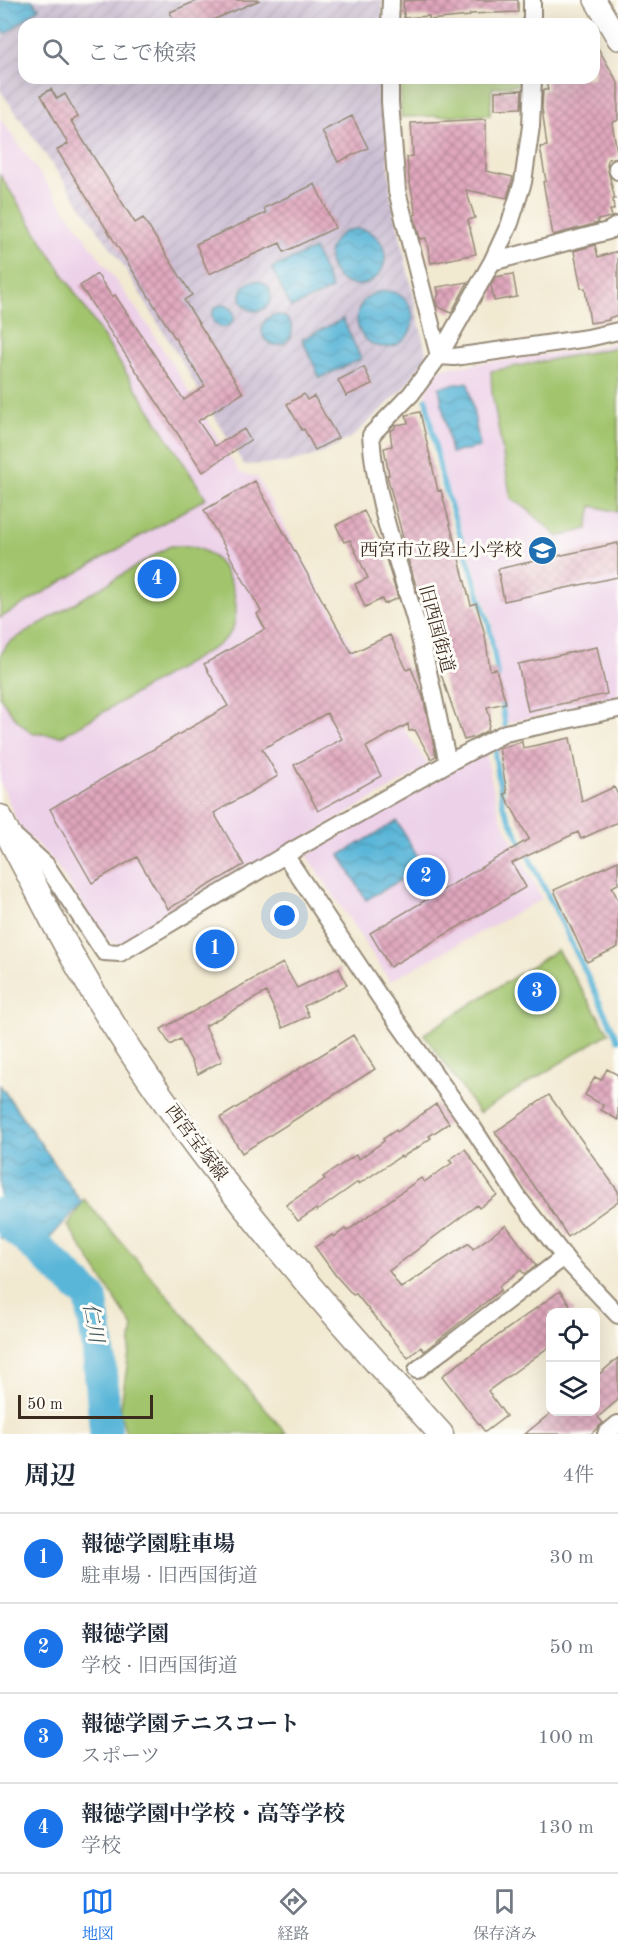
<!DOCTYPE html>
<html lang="ja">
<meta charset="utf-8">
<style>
body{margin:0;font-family:"Old Standard TT","Noto Serif JP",serif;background:#f6f6f7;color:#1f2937}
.controls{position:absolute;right:18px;bottom:18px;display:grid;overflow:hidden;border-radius:12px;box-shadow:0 6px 24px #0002}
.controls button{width:54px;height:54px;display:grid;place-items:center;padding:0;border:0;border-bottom:2px solid #e0e1e3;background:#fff;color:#1f2937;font:30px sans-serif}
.scale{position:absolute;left:18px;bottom:15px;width:135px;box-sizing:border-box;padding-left:6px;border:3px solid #3b2a1e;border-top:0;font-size:16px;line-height:21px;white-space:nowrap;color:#3b2a1e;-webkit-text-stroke:4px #fdfcf7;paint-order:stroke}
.you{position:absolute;left:285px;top:916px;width:21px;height:21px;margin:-15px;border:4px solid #fff;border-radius:50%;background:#1a73e8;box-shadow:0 0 0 9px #1a73e833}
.badge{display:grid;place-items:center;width:39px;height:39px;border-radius:50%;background:#1a73e8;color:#fff;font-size:20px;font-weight:700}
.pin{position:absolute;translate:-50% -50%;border:3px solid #fff;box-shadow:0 2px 6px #0006}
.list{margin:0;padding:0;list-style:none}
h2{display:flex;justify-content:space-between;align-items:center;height:78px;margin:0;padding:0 24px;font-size:26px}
h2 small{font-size:20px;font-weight:400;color:#747a83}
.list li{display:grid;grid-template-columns:39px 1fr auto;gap:18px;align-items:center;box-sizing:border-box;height:90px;padding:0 24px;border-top:2px solid #e0e1e3}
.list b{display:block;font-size:22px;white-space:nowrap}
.list p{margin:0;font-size:20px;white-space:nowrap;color:#747a83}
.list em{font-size:20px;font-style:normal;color:#747a83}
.icon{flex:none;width:33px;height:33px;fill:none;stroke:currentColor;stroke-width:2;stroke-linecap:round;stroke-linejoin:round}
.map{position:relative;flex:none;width:618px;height:1434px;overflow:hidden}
.search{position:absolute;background:#fff;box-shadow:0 6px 24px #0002;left:18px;right:18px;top:18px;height:66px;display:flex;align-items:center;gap:15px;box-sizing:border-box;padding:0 21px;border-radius:18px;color:#747a83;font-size:22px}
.sheet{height:438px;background:#fff}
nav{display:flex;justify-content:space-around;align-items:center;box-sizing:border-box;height:84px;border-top:2px solid #e0e1e3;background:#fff;font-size:16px;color:#747a83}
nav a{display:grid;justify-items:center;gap:3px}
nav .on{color:#1a73e8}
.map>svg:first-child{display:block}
.built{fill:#edd1e9}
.industrial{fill:url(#industrial-furrows)}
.grass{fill:#a1c46d;stroke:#6e7746;stroke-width:1.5}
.water{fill:url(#water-waves);stroke:#4a707b;stroke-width:1.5}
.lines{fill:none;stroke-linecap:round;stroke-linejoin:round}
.stream{stroke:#5ab6d8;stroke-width:5}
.river{stroke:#5ab6d8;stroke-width:33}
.building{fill:url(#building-cross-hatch)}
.minor-casing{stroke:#968a78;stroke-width:20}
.tertiary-casing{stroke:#968a78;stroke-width:24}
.secondary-casing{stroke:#968a78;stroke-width:27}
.minor{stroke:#fff;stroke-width:16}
.tertiary{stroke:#fff;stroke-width:21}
.secondary{stroke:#fff;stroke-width:24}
.labels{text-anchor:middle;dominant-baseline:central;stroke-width:6;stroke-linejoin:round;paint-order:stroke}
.poi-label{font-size:18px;fill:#3b2a1e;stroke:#fdfcf7;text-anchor:end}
.street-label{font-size:18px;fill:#3b2a1e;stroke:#fdfcf7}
.water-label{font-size:20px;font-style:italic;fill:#465b5f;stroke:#fdfcf7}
</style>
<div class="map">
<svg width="618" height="1434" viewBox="0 0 618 1434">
<defs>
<pattern id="industrial-furrows" width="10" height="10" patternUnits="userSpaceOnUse" patternTransform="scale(1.5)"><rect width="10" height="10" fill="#ccbfd4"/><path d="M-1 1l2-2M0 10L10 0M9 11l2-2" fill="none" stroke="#b0a4b6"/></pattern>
<pattern id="water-waves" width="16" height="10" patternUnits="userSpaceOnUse" patternTransform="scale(1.5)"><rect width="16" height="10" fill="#5ab6d8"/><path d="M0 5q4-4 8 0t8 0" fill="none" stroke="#4c94af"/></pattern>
<pattern id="building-cross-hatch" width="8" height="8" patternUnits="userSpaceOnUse" patternTransform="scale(1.5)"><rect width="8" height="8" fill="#e0a7bd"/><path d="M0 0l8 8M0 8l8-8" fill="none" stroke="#b78899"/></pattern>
</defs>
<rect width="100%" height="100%" fill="#fdfcf7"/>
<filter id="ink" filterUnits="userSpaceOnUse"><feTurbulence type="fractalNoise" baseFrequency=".0167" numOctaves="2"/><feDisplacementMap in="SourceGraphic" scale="12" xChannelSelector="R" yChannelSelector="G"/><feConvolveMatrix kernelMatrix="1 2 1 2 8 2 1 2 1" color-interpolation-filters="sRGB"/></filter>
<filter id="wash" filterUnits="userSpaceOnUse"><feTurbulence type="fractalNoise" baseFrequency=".008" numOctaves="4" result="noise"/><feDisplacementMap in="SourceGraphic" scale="24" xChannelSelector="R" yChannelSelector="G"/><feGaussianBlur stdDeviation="1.35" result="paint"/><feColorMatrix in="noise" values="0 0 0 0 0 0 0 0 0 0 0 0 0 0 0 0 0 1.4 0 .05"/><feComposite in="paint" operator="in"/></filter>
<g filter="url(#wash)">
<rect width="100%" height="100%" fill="#f2e9d1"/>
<path class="built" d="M0,118l149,209 91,146 17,4 115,205 57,84 -310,180 -16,-10 -48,-73 -36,-37 -19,-45z
M618,342v355l-115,27 -11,-103 -47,-141 -19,-89 14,-22 148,-20z
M485,751l14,63 43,85 -152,82 -83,-126z"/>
<path class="industrial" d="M0,0h382l1,24h-359v54h359l8,117 36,162 -25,33 -50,47 -31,17 -36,9 -41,2 -121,-200 -123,-175z"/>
<path class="grass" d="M427,78h94v6l-29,4 -2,27 -89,2 -1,-37z
M0,175l206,323 -206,120z
M618,347v165l-26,-6 -5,23 -29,8 -33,-30 -14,-8 -19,-106 -1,-22z
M170,546c8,0 17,-1 24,1 33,9 49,51 39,81 -2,7 -11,13 -16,18l-155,90 -31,-3 -16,-15 -15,-21v-41l8,-13z
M557,950l52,83 -130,80 -55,-79z
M84,1199l203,235h-161l-6,-22 13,-85 -65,-101z"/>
<path class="water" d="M0,0h32l7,8 -33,26 -6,-7z
M329 257a28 28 0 1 1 56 0a28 28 0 1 1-56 0Z
M314,249l18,40 -41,19 -19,-40z
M241 296a15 15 0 1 1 30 0a15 15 0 1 1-30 0Z
M357 319a28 28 0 1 1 56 0a28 28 0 1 1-56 0Z
M212 316a11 11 0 1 1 22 0a11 11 0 1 1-22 0Z
M262 330a15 15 0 1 1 30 0a15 15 0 1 1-30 0Z
M343,319l18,40 -41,19 -18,-39z
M468,382l12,65 -29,6 -12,-66z
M397,821l26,46 -57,33 -26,-45z
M0,1085l82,118 -43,47 -39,-12z"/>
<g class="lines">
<path class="stream" d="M426,399l16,80 47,146 9,52
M501,698l4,28
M497,745l-2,11 8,50 56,111 59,123"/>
<path class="river" d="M0,1214l91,84 7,48 8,88"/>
</g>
<g id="blocks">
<path class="building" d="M199,0h61l-57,24h-28l-5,-12z
M418,0h100v12l-48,2v2l-41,4v-4l-25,2 -1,-17z
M594,41l24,42v37l-6,3 6,34 -10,2 -1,7 8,33h-2l1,11h-4l2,7 -15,3 1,3 -45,12 -10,-53 3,-1 -6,-34 7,-1 -5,-38 1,-18h5l-3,-12h49z
M51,89l6,10 8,-5 13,23 -7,4 64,102 8,-5 49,77 -8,5 59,93 -45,28 17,25 29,-17 6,11 -47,32 -123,-186 17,-12 15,23 3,-2 69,105 21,-14 -148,-236 11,-6 -27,-49z
M522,90l-1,18 -26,1v-18z
M352,116l16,32 -30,14 -16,-31z
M486,119v52l27,6 -6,21 -41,-8 9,28 -7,2 8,34 -45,9 -5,-25 -6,1 -6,-24 2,-1 -7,-36 -2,-21 6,-1 -2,-33z
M315,184l20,44 -51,24 -4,-9 -71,31 -13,-30 70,-31 -2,-5z
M595,245l3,12 20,-6v64l-9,3v2l-19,3 -5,-35h-4l-7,-37z
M513,274l4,23 -23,4 -3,-16 4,-8z
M468,282l-17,31 -14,-7 -1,-6 3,-6 -2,-7z
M364,367l8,17 -26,12 -8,-16z
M304,394l3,6 7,-4 24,42 -23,12 -11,-21 -2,1 -15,-26z
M420,412l18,79 3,-1 30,115 5,-2 9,32 5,35 6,-1 10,34 -19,4 3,11 -2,12 -13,7 -11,3 -28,-80 -4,-15 2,-1 -24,-78 -23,-91h2l-5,-27 8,-2 -2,-15 4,-2 2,-4 12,-2 -2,-8z
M255,481l97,172 38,-18 17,35 4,-2 12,29 13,59 -5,3 -16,-29 -6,1 -1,-7 -42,23 15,29 -63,35 -24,-46 48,-26 -15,-26 -65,36 16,27 -64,37 30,52 -76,44 -31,-52 -45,26 -42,-74 178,-103 -24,-42 61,-35 -8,-15 4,-3 -57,-101z
M364,511l19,38 15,49 -14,6 -2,-5 -17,8 -10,-23 13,-6 -18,-38 -6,2 -8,-17z
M618,543v34l-114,24 -6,-32z
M597,647l10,47 -79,17 -10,-47z
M570,738l12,64 32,-15 4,8v27l-37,17 -3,-7 -66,31 14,24 -136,80 -20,-34 159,-94 -25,-45 3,-1 -8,-45 23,-6 1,6z
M618,861v23l-6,3 6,13v47l-31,15 -33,-72z
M283,963l14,25 42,-20 8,17 -43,21 5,10 -26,12 -17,-36 -61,34 17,35 -24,13 -18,-35 -10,6 -9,-16z
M353,1035l22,34 -133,84 -22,-35z
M607,1069l11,6v45l-17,-10 2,-5 -18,-10 10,-18 6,3z
M549,1095l69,96v10l-50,36 -25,-39 -48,-66z
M436,1104l13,19 -20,13 2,2 -14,10 -15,9 -1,-1 -42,28 -1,-2 -41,29 -1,-2 -18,12 -12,-16 39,-26 -2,-2 33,-22 3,4 25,-18 -1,-2 13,-9 1,2z
M465,1149l32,46 -18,13 -2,-3 -88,66 12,17 68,-45 4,6 33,-24 30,40 -12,9 -3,-4 -22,16 2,4 -77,61 -3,-4 -13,11 -52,-64 -3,1 -17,-19 -21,-29 17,-12 2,2 11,-8 2,2 74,-53 3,4 28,-19 -3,-3z
M560,1291l15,21h-25v34l-62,45 18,25 -21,16 -43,-56z
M618,1358v42l-20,17 5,6 -12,11h-66l27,-22h41l3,2v-37z"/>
</g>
</g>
<g filter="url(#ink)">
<use href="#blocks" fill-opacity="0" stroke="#968a78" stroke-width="1.5"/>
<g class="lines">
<defs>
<path id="minor" d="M532,0v24
M390,24l1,-24
M390,78v24l7,89 42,165 15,1 134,-19 30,-7
M617,168l1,3
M492,262l116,-31 10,-6
M448,763l57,-30 113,-24
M13,835l33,30 58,87 16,1 165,-98 163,-92c-11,-48 -20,-97 -33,-144 -18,-61 -40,-120 -44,-184l40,-41 28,-38 53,-94 18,-39 13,-41 8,-56 2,-48
M285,855l94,141 94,132 46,71 50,64 49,52
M417,1370l147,-113
M606,1434l12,-10"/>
<path id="tertiary" d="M595,0l23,39"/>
<path id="secondary" d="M0,817c11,26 26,51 39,77 101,202 251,374 402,540"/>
</defs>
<use href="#minor" class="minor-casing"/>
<use href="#tertiary" class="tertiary-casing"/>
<use href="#secondary" class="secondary-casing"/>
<use href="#minor" class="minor"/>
<use href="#tertiary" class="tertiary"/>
<use href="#secondary" class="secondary"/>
</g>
</g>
<defs>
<symbol id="school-disc" viewBox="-11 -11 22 22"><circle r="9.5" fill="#1f6fb2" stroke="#fdfcf7"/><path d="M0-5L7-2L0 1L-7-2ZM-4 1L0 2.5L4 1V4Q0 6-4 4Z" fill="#fff"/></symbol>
</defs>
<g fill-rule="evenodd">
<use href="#school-disc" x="526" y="534" width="33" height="33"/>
</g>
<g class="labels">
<g class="poi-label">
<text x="522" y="551">西宮市立段上小学校</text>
</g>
<g class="street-label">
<text transform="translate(436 629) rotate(75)">旧西国街道</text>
<text transform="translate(196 1143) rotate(53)">西宮宝塚線</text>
</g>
<g class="water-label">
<text transform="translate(92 1323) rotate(80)">仁川</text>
</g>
</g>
</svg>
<div class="controls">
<button><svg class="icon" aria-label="locate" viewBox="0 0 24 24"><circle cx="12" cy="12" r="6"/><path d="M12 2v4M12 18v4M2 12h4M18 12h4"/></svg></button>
<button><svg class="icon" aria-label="layers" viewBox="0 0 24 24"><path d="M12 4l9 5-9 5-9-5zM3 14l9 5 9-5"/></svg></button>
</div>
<div class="scale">50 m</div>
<div class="you"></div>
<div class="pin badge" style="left:215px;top:949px">1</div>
<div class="pin badge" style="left:426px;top:877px">2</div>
<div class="pin badge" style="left:537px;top:992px">3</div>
<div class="pin badge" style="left:157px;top:579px">4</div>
<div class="search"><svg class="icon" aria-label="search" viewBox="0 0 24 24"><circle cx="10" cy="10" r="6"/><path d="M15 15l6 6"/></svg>ここで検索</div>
</div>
<section class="sheet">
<h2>周辺<small>4件</small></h2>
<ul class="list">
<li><span class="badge">1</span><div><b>報徳学園駐車場</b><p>駐車場 · 旧西国街道</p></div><em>30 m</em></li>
<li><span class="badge">2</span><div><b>報徳学園</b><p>学校 · 旧西国街道</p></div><em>50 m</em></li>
<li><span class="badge">3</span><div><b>報徳学園テニスコート</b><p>スポーツ</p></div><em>100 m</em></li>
<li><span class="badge">4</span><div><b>報徳学園中学校・高等学校</b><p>学校</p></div><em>130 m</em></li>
</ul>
</section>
<nav>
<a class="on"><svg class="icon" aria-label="map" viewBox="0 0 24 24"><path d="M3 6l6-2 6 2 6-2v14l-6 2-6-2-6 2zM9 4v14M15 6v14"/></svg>地図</a>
<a><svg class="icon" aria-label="directions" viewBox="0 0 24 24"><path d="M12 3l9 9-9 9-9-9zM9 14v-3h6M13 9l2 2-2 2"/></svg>経路</a>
<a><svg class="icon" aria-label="saved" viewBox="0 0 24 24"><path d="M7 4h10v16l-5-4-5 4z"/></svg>保存済み</a>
</nav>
